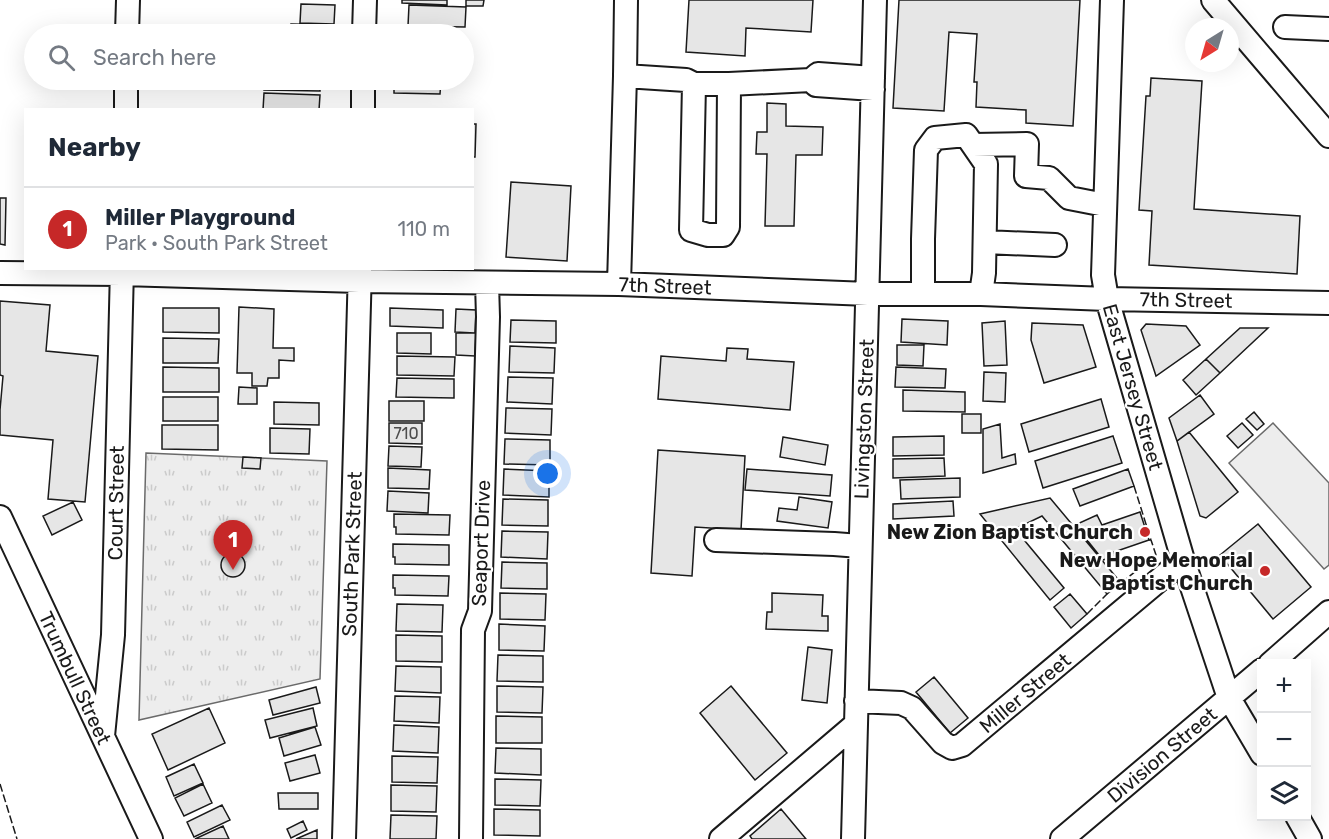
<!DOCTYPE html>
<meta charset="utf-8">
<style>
body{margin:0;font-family:Rubik,sans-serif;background:#f6f6f7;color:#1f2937}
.controls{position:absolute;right:18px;bottom:18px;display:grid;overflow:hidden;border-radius:0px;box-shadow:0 6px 24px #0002}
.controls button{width:54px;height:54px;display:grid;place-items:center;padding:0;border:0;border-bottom:2px solid #e0e1e3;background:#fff;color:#1f2937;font:30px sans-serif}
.compass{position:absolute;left:1185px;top:18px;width:54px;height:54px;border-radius:50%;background:#fff;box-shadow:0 6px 24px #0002;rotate:217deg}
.you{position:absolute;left:548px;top:474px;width:21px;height:21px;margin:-15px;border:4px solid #fff;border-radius:50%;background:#1a73e8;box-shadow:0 0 0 9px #1a73e833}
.badge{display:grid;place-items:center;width:39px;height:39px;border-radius:50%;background:#c62828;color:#fff;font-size:20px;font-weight:700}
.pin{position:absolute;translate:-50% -50px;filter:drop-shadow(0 2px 3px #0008)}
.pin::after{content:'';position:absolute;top:32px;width:21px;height:18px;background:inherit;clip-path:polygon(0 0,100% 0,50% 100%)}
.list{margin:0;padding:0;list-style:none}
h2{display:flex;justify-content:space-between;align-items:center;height:78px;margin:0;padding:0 24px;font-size:26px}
h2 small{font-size:20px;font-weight:400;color:#747a83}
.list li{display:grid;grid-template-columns:39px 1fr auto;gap:18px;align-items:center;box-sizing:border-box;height:84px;padding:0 24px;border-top:2px solid #e0e1e3}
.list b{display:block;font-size:22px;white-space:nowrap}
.list p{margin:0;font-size:20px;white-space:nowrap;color:#747a83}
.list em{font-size:20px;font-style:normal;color:#747a83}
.icon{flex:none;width:33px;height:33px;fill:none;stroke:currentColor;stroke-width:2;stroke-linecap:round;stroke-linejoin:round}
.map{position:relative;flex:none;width:1329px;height:839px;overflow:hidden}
.search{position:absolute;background:#fff;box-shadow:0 6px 24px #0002;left:24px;top:24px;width:450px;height:66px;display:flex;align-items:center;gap:15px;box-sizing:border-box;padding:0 21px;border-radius:33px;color:#747a83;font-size:22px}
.panel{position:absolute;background:#fff;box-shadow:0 6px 24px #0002;left:24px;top:108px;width:450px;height:162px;border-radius:0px}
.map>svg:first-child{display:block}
.built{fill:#ededed;stroke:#6a6a6a;stroke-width:1.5}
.park{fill:url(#park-tufts);stroke:#6a6a6a;stroke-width:1.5}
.building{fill:#e6e6e6;stroke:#1a1a1a;stroke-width:1.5}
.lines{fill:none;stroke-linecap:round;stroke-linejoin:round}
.minor-casing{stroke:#1a1a1a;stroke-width:26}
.minor{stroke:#fff;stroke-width:22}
.fence{stroke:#1a1a1a;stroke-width:1.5;stroke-dasharray:8 3;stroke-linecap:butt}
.poi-dot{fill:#c62828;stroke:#fff;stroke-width:2}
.labels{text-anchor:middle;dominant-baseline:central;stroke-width:4.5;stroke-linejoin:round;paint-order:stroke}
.number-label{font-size:16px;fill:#4d4d4d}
.street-label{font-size:20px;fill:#1a1a1a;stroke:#fff}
.poi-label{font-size:20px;font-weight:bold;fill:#1a1a1a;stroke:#fff;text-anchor:end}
</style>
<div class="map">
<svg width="1329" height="839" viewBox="0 0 1329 839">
<defs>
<pattern id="park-tufts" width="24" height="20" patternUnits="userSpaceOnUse" patternTransform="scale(1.5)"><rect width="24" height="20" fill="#ededed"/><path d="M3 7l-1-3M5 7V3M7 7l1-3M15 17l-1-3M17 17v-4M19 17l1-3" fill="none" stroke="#cbcbcb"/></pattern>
</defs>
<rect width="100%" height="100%" fill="#fff"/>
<path class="built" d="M1273,423l56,60v82l-5,4 -95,-106z"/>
<path class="park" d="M146,453l181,8 -7,218 -181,41z"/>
<path class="building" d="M402,0h45v5l-45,-2z
M466,0h18l-1,6h-17z
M689,0h124l-2,32 -65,-4 -1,28 -59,-4z
M899,0h181l-7,126 -47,-3v-13l-50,-3 1,-25h-3l3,-48 -28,-2 -5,79 -51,-3z
M301,4l34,1 -1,19 -34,-1z
M409,5l57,2 -1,20 -57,-1z
M291,24l44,1 -1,9h-47v-1h4z
M407,30l45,1v3h-45z
M1151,78l51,3 -8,128 106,7 -3,58 -148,-9 3,-54 -13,-1 7,-114h4z
M264,80h56v11l-56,-1z
M394,80h47l-1,14 -46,-1z
M264,93l56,2 -1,15h-56z
M767,103l19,1v22l37,1 -1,28h-26l-2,71h-29l2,-72h-11l1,-22h10z
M472,124h4l-1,33h-3z
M511,182l60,4 -4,75 -61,-4z
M0,198h6l-1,47 -5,-1z
M0,301l50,4 -4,46 52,5 -13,146 -37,-3 5,-59 -53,-5v-25l3,-34 -3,-1z
M239,307l35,2 -1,39h21v13l-15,-1v18h-11l-1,8h-15v-13h-15z
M163,308h56v25l-56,-1z
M390,308l53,2v18l-53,-2z
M456,309l20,1 -1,23 -20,-1z
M902,319l46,2 -1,24 -46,-3z
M511,320l45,1v22l-46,-1z
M1005,321l2,44 -23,1 -2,-43z
M1032,323l51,2 13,42 -52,16 -13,-43z
M1146,324l40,2 14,19 -44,31 -15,-46z
M1240,328h28l-48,45 -14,-14z
M397,333h34v21l-34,-1z
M456,333h20l-1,23 -19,-1z
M163,338l56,1 -1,24h-55z
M897,345h27l-1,21 -26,-1z
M510,346l45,2 -1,25 -45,-1z
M727,348l21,1 -1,10 47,3 -4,48 -132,-11 3,-43 65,5z
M397,356l58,1 -1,19 -57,-1z
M1206,359l14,14 -24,22 -13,-15z
M163,367l56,1v24h-56z
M896,367l50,2 -1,19 -50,-1z
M984,372l22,1 -1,29 -22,-1z
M508,377l45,1 -1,26 -45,-2z
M397,378l57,1v19l-58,-1z
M239,387l18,1v16h-19z
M903,390l62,2v20l-62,-1z
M1200,395l14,19 -37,27 -8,-23z
M163,397h55v24h-55z
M1101,399l8,28 -80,25 -8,-28z
M389,401h35v20h-35z
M274,402l45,1v22l-45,-1z
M506,408l46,1 -1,26 -46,-2z
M1254,412l10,12 -7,6 -11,-11z
M962,414h19v19h-19z
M389,423h33v21l-33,-1z
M1242,423l11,12 -15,13 -11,-12z
M1000,424l2,34 13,-4 1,10 -33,9v-44z
M162,425h56v25l-56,-1z
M270,428l40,1 -1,25 -39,-1z
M1189,432l49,60 -32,26 -6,-2 -23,-75z
M944,436v19l-51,1v-19z
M1113,436l9,27 -79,25 -8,-27z
M783,437l45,8 -3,20 -45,-8z
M505,439l45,1v25l-46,-1z
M389,446l33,1 -1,20 -33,-1z
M658,450l87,6 -4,74 -46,-3 -3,49 -41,-3z
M243,457l18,1 -1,11 -18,-1z
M944,458l1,18 -52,2v-19z
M388,468l42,2 -1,19 -41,-1z
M504,469l45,2v26l-46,-2z
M747,469l85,6 -2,21 -85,-6z
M1128,469l6,17 -54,20 -7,-17z
M960,478v19l-59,2 -1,-19z
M388,491l41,2 -1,20 -41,-2z
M799,497l33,5 -4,26 -51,-7 2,-13 18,2z
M1050,498l71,85 -14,11 -65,-78 -27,13 49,59 -14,12 -70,-86z
M503,499l45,1v26l-46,-1z
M953,501l1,15 -61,3v-15z
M73,502l9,18 -30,15 -9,-19z
M1140,512l9,28 -35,12 1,4 -12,4 -28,-35 22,-10 5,10z
M394,514l56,1 -1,20 -53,-1v-7h-2z
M1258,524l53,63 -38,32 -53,-64z
M502,531l46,1 -1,27 -46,-2z
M393,544l56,1v20l-54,-1v-7h-2z
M221 565a12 12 0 1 1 24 0a12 12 0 1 1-24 0Z
M502,562l45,1v26l-46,-1z
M393,575l56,1 -1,20 -53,-1v-7h-2z
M500,593l46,1 -1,26 -45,-1z
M772,593l51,2 -1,21h6v15l-62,-2 1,-17h5z
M1070,594l17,20 -16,14 -17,-21z
M397,604l46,1 -1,27 -46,-1z
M499,624l46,2 -1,25 -45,-1z
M396,635l46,1v26l-46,-1z
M808,647l24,3 -5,53 -25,-3z
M498,655l45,1v26l-46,-1z
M396,666l45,1v26l-46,-2z
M934,677l34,41 -18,15 -34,-41z
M497,686l46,1 -1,26 -45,-1z
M731,686l56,67 -32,27 -55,-67z
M316,687l4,16 -47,12 -4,-15z
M395,696l45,1 -1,26 -45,-2z
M209,708l16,35 -57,27 -16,-36z
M313,708l4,18 -47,12 -5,-18z
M496,716l46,1v26h-46z
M394,725l45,2 -1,26 -45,-2z
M315,727l6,18 -37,11 -5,-18z
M496,748l45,1v26l-46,-2z
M315,755l5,18 -30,8 -5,-18z
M392,756l46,1 -1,26 -45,-1z
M194,764l9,19 -29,13 -8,-19z
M495,779l46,1 -1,26 -45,-1z
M203,784l9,19 -28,13 -9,-18z
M391,785l46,1 -1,26 -45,-1z
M278,793h40v16h-39z
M222,805l8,15 -36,17 -7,-15z
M494,809l46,1v26l-46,-1z
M781,809l25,30h-54l-2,-3z
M391,815l46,1 -1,23h-46z
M303,821l4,9 -16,8 -4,-9z
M223,826l6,13h-34z
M317,830v9h-21z"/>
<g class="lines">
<defs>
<path id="minor" d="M1112,0l-9,275 4,24 76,261 46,138 33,56
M1213,0l116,136
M1285,27l44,2
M127,34l1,-34
M364,34l1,-34
M625,76l1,-76
M729,84h-35l-3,146 17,5h15l5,-8 1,-143 82,-4
M873,89l-57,-4 -5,-5 7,-6 55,4
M126,110v-30
M363,110v-30
M973,145l54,-1 -1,32 23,2 20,20 36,7
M985,242l70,3
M0,273l122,1 237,7 260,3 249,10h113l126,5 222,4
M619,284l6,-208 61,4 8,4
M923,293v-54l3,-89 9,-12 31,-3 20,29 -2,109 -3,21
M0,517l151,322
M716,540l118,4 26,2
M1270,664l59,-52
M856,701l45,2 11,5 31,35 9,5 10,-3 221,-185
M103,736l10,-101 9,-367
M1297,816l13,23
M344,839l16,-571
M471,839l2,-209 7,-19 8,-294 -1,-34
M721,839l135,-115
M853,839l22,-839
M1062,839l200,-169"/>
</defs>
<use href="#minor" class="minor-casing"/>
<use href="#minor" class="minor"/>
<path class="fence" d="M1134,486l17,54
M1121,583l35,-28 -5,-15h-2
M1087,614l20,-20
M0,784l17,55"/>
</g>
<g class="poi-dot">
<circle cx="1145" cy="532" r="6"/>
<circle cx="1265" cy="571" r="6"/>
</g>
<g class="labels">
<g class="number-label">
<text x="406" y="433">710</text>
</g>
<g class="street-label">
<text transform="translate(665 286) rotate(2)">7th Street</text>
<text transform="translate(1186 300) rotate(1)">7th Street</text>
<text transform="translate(1133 387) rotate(74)">East Jersey Street</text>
<text transform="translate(864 419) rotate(-88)">Livingston Street</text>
<text transform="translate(116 503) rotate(-89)">Court Street</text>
<text transform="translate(481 543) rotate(-88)">Seaport Drive</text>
<text transform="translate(352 554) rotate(-88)">South Park Street</text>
<text transform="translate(75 678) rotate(65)">Trumbull Street</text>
<text transform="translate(1025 693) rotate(-40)">Miller Street</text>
<text transform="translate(1162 755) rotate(-40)">Division Street</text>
</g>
<g class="poi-label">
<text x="1133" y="532">New Zion Baptist Church</text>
<text x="1253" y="560">New Hope Memorial<tspan x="1253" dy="23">Baptist Church</tspan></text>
</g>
</g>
</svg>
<div class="controls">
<button>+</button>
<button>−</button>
<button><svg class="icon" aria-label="layers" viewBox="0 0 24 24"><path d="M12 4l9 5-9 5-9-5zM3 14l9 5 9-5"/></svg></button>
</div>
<svg class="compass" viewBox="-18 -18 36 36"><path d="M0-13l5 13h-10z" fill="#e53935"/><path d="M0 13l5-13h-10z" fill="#747a83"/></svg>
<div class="you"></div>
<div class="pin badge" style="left:233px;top:570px">1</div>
<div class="search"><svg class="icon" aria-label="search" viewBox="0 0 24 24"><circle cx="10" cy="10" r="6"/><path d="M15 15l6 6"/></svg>Search here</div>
<section class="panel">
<h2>Nearby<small></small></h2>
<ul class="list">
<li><span class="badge">1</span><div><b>Miller Playground</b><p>Park · South Park Street</p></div><em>110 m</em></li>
</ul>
</section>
</div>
